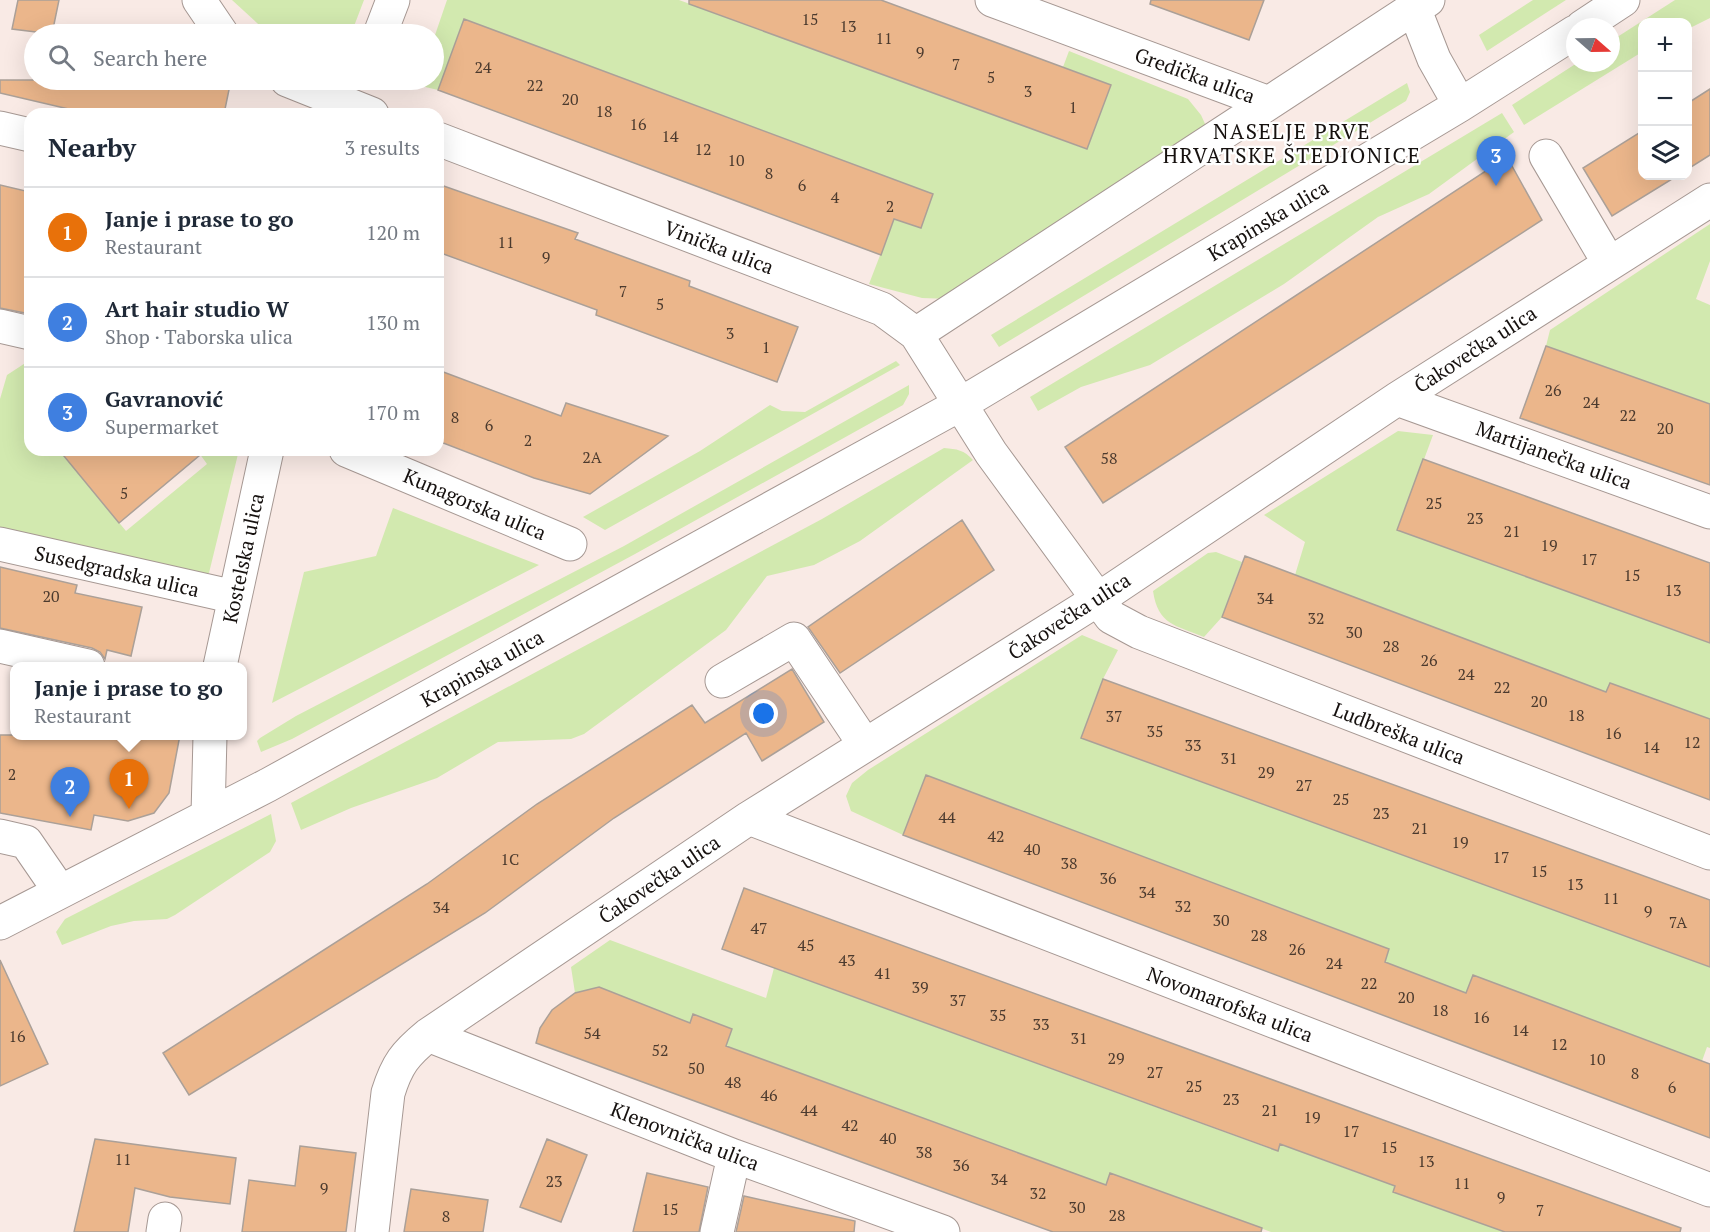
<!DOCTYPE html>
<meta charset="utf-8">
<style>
body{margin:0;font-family:"PT Serif",serif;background:#f6f6f7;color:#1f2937}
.controls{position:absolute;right:18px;top:18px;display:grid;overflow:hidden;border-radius:12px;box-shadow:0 6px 24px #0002}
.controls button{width:54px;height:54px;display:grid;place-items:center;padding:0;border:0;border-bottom:2px solid #e0e1e3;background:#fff;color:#1f2937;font:30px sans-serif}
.compass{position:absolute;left:1566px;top:18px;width:54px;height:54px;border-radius:50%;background:#fff;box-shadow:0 6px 24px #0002;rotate:110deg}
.you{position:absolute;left:764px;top:714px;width:21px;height:21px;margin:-15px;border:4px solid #fff;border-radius:50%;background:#1a73e8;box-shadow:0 0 0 9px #1a73e833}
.badge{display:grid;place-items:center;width:39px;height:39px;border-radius:50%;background:#0b8043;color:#fff;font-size:20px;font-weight:700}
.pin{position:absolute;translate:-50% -50px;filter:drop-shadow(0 2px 3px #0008)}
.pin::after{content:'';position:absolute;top:32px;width:21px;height:18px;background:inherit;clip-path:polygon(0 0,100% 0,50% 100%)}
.popup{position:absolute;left:10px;top:662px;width:237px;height:78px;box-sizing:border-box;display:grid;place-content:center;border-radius:12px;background:#fff;filter:drop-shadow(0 2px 4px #0005);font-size:20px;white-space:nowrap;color:#747a83}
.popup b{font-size:22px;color:#1f2937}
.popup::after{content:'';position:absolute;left:50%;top:100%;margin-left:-12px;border:12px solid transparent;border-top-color:#fff}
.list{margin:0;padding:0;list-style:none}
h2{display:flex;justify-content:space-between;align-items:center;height:78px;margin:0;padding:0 24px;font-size:26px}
h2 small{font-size:20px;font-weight:400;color:#747a83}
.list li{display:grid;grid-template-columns:39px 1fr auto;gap:18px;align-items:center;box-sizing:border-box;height:90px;padding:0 24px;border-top:2px solid #e0e1e3}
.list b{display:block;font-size:22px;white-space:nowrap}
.list p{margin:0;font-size:20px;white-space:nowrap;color:#747a83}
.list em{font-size:20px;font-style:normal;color:#747a83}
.icon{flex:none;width:33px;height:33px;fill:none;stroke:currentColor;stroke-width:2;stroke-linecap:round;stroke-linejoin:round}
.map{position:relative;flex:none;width:1710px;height:1232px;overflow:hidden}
.search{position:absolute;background:#fff;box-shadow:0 6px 24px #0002;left:24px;top:24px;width:420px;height:66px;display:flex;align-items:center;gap:15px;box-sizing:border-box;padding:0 21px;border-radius:33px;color:#747a83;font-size:22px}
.panel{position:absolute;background:#fff;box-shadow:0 6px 24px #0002;left:24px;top:108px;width:420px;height:348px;border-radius:18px}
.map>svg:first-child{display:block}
.green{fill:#d2e9af}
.building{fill:#ebb68b;stroke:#aba098;stroke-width:1.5}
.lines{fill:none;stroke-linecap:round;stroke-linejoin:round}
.minor-casing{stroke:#a69893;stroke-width:35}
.minor{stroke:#fff;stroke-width:33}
.labels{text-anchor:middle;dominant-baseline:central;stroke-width:4.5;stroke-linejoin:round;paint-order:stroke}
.number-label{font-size:16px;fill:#4b3a2e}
.street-label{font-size:20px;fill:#16110f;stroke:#fff}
.neighbourhood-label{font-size:21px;letter-spacing:1.5px;fill:#16110f;stroke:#fff}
</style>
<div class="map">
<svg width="1710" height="1232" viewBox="0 0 1710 1232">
<rect width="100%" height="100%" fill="#f9eae5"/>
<path class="green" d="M232,0h132l-13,34h-82z
M447,0h232l407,149 25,-64 -48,-18 6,-16 119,48 13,16 5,11 -256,173 -28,-1 -53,-14 25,-65 27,9 12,-34 -469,-175 -26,71 -21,-5 2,-5h15v-42z
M1533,0h33l-79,51 -8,-16z
M1675,0h35v18l-22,11v-7h-46v30l-118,73 -12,-20 65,-42h34v-22z
M1407,83l3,9 -4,9 -407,246 -8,-12z
M1502,113l12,19 -85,62 -51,23 -94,67 -134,81 -69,22 -43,24 -8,-14z
M1710,224v37l-14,38 14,6v99l-164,-58 4,-16z
M30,360v90h29l67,81 81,-67 -10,-14h42l-30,123 -19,1 -190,-41v-134l7,-24z
M896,361l4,4 -295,165 -22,-13 117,-66 70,-46 12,6 23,1z
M909,385v9l-6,11 -268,149 -343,185 -31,13 -4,-11 3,-3 36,-22 328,-170z
M1398,431l35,4 -35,95 312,113v76l-104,-27 -311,-117 10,-33 -41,-27z
M944,448c13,1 20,2 29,12l-113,81 -46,24 -47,11 -41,54 -142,104 -13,5 -73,3 -61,36 -86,30 -50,22 -10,-27 531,-284z
M393,508l146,57 -267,138 32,-131 72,-16z
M1216,552l26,10 -20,55 -18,20c-29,-12 -46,-12 -51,-46l55,-38z
M1082,635l36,15 -15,29 -22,59 629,229v81l-3,-1 -5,14 -236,-68 -81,-31 4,-13 -463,-174 -23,60 -52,-24 -5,-15 6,-13 16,-13z
M271,814l5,27 -6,11 -95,63 -8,4 -33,2 -23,5 -49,19 -6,-13 9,-13z
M610,940l156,58 8,-30 503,183 8,-21 35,29 38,14 41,3 -5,16 111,40h-234l-83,-31 -82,-16 -380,-139 6,-17 -38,-14 -4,8 -35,-13 -80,-17 -4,-26z"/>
<path class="building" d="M18,0h41l-7,34 -40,-5z
M689,0h192l230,85 -24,64 -398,-145z
M1151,0h113l-15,40 -99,-36z
M464,19l469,175 -12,34 -27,-9 -13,36 -443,-165z
M0,80h231l-7,34h-134l-90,-21z
M1710,89v66l-22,14v-66z
M1642,131v45h35l-65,40 -29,-48z
M1507,157l35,63 -439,283 -38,-56z
M438,184l140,49 -3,6 115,42 -1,5 109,41 -21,55 -181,-67 1,-5 -159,-58z
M0,185l30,7v122l-30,-6z
M1546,346l164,58v81l-190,-67z
M438,370l123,46 5,-13 102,33 -78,58 -56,-16 -96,-37z
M59,450h147l-87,73z
M1423,459l287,104v80l-313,-113z
M962,520l32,50 -154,103 -32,-46z
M1245,556l361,136 4,-9 100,36v81l-488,-183z
M0,567l77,18 -2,8 67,14 -11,49 -24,-6 -2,9 -5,-7 -8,-4 -92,-20z
M792,669l32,53 -62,39 -16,-28 -132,85 -129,95 -296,182 -26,-42 264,-169 110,-80 155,-99 13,18z
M1103,679l607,221v67l-629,-229z
M0,735h180l-11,58 -15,20 -26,8 -34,-6 -3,15 -91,-17z
M926,775l463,174 -4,13 81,31 7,-18 237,89v74l-807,-303z
M744,888l937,340 -1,4h-175l-112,-40 2,-6 -115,-42 -2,7 -556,-202z
M0,960l48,104 -48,22z
M599,987l91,36 3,-9 39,15 -6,17 380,139 4,-12 152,55 -1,4h-208l-517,-189 4,-15 12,-18 23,-17z
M95,1139l141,19 -6,46 -60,-7 -35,-9 -7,44h-54z
M547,1139l40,16 -26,67 -41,-15z
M300,1146l56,7 -10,79h-104l7,-52 46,6z
M647,1173l61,14 -9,45h-66z
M411,1189l77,11 -5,32h-79z
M744,1196l111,25 -1,11h-118z"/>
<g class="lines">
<defs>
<path id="minor" d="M199,0l23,34
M992,0l277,103
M1428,0l-14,8 20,51 26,46
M1582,27l41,-27
M380,34l13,-34
M287,80l85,34
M0,128l30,7
M438,139l444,170 34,25 75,119 120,164 28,15 571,221
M1546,156l63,107
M0,326l30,7
M916,334l498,-326
M1397,399l313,113
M346,450l224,94
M0,544l235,53
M0,646l88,20
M220,666l47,-216
M722,681l72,-42 71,106
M208,815l2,-79
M749,818l961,372
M0,836l26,6 33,48
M0,923l268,-138 691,-380 501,-300 115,-73
M428,1035l306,121 209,76
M163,1232l2,-13
M372,1232l16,-139c9,-29 17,-39 40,-58l321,-217 348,-218 300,-201 313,-199
M717,1232l17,-76"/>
</defs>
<use href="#minor" class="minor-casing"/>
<use href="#minor" class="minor"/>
</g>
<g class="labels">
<g class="number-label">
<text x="810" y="19">15</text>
<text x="848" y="26">13</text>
<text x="884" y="38">11</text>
<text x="920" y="52">9</text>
<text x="956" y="64">7</text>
<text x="483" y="67">24</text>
<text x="991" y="77">5</text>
<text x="535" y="85">22</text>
<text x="1028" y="91">3</text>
<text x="570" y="99">20</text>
<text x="1073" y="107">1</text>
<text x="604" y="111">18</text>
<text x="638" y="124">16</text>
<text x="670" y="136">14</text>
<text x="703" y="149">12</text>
<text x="736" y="160">10</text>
<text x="769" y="173">8</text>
<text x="802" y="185">6</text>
<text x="835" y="197">4</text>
<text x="890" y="206">2</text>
<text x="506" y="242">11</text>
<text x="546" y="257">9</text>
<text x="623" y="291">7</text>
<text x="660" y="304">5</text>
<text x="730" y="333">3</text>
<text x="766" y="347">1</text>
<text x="1553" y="390">26</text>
<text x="1591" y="402">24</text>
<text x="1628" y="415">22</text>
<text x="455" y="417">8</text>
<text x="489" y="425">6</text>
<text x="1665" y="428">20</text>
<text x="528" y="440">2</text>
<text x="592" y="457">2A</text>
<text x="1109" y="458">58</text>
<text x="124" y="493">5</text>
<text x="1434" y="503">25</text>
<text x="1475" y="518">23</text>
<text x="1512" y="531">21</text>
<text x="1549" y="545">19</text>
<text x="1589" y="559">17</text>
<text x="1632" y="575">15</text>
<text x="1673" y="590">13</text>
<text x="51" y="596">20</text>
<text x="1265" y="598">34</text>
<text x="1316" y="618">32</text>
<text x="1354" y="632">30</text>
<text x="1391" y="646">28</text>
<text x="1429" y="660">26</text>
<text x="1466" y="674">24</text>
<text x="1502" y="687">22</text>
<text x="1539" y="701">20</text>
<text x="1576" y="715">18</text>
<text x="1114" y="716">37</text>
<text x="1155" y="731">35</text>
<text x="1613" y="733">16</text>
<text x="1692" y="742">12</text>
<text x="1193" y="745">33</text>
<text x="1651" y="747">14</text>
<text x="1229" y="758">31</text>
<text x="1266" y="772">29</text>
<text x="12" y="774">2</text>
<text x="1304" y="785">27</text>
<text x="1341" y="799">25</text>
<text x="1381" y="813">23</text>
<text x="947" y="817">44</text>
<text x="1420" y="828">21</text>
<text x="996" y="836">42</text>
<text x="1460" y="842">19</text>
<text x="1032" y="849">40</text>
<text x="1501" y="857">17</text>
<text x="510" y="859">1C</text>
<text x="1069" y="863">38</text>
<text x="1539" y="871">15</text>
<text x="1108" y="878">36</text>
<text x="1575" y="884">13</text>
<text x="1147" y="892">34</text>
<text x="1611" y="898">11</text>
<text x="1183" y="906">32</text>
<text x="441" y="907">34</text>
<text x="1648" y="911">9</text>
<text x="1221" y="920">30</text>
<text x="1678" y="922">7A</text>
<text x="759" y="928">47</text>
<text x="1259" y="935">28</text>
<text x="806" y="945">45</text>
<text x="1297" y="949">26</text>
<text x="847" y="960">43</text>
<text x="1334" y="963">24</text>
<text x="883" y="973">41</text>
<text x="1369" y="983">22</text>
<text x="920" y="987">39</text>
<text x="1406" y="997">20</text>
<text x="958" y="1000">37</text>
<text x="1440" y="1010">18</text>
<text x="998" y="1015">35</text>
<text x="1481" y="1017">16</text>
<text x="1041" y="1024">33</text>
<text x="1520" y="1030">14</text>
<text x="592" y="1033">54</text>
<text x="17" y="1036">16</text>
<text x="1079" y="1038">31</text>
<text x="1559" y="1044">12</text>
<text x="660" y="1050">52</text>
<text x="1116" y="1058">29</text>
<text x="1597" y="1059">10</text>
<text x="696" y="1068">50</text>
<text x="1155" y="1072">27</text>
<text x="1635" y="1073">8</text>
<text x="733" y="1082">48</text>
<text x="1194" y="1086">25</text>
<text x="1672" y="1087">6</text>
<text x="769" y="1095">46</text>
<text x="1231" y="1099">23</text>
<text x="809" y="1110">44</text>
<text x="1270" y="1110">21</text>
<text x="1312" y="1117">19</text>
<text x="850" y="1125">42</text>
<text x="1351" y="1131">17</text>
<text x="888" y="1138">40</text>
<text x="1389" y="1147">15</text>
<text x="924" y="1152">38</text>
<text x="123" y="1159">11</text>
<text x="1426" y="1161">13</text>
<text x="961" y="1165">36</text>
<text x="999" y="1179">34</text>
<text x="554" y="1181">23</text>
<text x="1462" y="1183">11</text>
<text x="324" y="1188">9</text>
<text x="1038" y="1193">32</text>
<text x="1501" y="1197">9</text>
<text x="1077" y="1207">30</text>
<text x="670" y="1209">15</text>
<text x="1540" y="1210">7</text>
<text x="1117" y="1215">28</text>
<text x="446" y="1216">8</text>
</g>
<g class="street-label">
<text transform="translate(1195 75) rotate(20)">Gredička ulica</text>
<text transform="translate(1268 220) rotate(-31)">Krapinska ulica</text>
<text transform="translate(719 247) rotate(21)">Vinička ulica</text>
<text transform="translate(1475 349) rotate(-33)">Čakovečka ulica</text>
<text transform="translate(1554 455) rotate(20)">Martijanečka ulica</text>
<text transform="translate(475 504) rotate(23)">Kunagorska ulica</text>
<text transform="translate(243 558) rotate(-78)">Kostelska ulica</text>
<text transform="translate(117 571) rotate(13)">Susedgradska ulica</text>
<text transform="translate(1069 616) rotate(-33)">Čakovečka ulica</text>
<text transform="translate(482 668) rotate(-29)">Krapinska ulica</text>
<text transform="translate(1399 733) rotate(21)">Ludbreška ulica</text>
<text transform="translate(659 879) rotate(-34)">Čakovečka ulica</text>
<text transform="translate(1230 1004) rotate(21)">Novomarofska ulica</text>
<text transform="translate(685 1136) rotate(21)">Klenovnička ulica</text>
</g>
<g class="neighbourhood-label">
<text x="1292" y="131">NASELJE PRVE<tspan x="1292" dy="24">HRVATSKE ŠTEDIONICE</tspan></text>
</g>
</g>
</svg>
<div class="controls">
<button>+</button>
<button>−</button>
<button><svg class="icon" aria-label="layers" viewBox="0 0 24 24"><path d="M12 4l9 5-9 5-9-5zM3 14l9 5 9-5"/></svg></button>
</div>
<svg class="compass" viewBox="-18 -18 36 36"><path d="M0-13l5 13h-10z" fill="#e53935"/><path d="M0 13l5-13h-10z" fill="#747a83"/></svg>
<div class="you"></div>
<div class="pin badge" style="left:129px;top:809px;background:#e8710a">1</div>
<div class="popup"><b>Janje i prase to go</b>Restaurant</div>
<div class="pin badge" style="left:70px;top:817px;background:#3f7fe0">2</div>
<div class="pin badge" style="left:1496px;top:186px;background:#3f7fe0">3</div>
<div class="search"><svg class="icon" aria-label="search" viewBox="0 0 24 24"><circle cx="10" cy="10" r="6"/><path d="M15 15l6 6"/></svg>Search here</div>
<section class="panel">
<h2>Nearby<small>3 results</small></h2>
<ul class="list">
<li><span class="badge" style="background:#e8710a">1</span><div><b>Janje i prase to go</b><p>Restaurant</p></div><em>120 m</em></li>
<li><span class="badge" style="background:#3f7fe0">2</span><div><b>Art hair studio W</b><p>Shop · Taborska ulica</p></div><em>130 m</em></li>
<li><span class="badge" style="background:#3f7fe0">3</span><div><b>Gavranović</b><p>Supermarket</p></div><em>170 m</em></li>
</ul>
</section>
</div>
